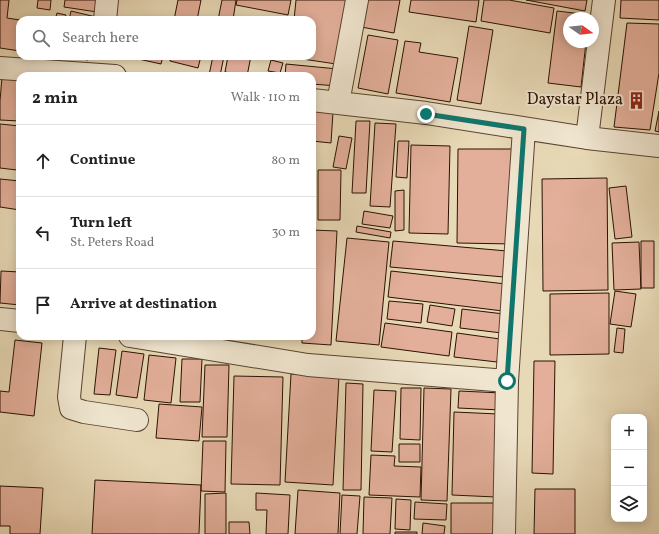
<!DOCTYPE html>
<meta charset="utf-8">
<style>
body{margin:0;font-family:Vollkorn,serif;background:#f2f2f2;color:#222}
.controls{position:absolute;right:12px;bottom:12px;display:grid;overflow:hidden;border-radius:8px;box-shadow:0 2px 10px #0003}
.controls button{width:36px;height:36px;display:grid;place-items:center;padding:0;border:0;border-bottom:1px solid #e0e0e0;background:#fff;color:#222;font:20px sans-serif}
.compass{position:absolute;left:563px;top:12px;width:36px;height:36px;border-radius:50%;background:#fff;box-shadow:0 2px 10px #0003;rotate:104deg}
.stop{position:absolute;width:12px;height:12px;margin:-9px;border:3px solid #0f766e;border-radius:50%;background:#fff}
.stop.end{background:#0f766e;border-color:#fff;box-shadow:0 1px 4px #0008}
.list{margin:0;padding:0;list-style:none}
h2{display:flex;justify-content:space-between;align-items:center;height:52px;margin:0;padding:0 16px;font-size:17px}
h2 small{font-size:13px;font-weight:400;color:#767676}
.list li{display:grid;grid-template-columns:26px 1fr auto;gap:12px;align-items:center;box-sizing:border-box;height:72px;padding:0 16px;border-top:1px solid #e0e0e0}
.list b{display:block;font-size:15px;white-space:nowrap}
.list p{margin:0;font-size:13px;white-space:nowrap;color:#767676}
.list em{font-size:13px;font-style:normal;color:#767676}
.icon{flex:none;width:22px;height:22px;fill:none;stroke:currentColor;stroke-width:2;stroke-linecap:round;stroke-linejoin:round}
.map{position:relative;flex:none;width:659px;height:534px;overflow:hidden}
.search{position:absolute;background:#fff;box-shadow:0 2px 10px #0003;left:16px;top:16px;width:300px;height:44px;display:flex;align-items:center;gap:10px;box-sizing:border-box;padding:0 14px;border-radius:12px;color:#767676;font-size:15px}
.panel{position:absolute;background:#fff;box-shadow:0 2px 10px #0003;left:16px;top:72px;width:300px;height:268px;border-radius:12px}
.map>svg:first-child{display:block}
.building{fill:#e3af9a;stroke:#2b1103}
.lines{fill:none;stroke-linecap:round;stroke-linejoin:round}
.minor-casing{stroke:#5a4330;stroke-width:24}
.minor{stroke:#f0e6d0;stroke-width:22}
.route{stroke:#0f766e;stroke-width:5}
.labels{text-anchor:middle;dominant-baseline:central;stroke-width:4;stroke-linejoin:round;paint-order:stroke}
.poi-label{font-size:16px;fill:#2b1103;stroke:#f0e6d0;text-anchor:end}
</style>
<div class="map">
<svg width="659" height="534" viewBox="0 0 659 534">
<rect width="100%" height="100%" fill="#e8d9b6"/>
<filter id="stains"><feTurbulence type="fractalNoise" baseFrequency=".005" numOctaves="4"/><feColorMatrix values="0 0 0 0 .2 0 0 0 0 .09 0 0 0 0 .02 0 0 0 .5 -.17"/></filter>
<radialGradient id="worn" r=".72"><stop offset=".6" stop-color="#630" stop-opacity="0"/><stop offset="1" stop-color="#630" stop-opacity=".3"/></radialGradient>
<path class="building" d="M0,0h9l-2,18 13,2v31l-20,-3z
M38,0h13l-1,10 -13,-2z
M65,0h33l-1,12 -33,-5z
M178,0h23l-4,20h-23z
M222,0h14l-3,20h-15z
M237,0h54l-3,15 -52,-10z
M296,0h56l-9,65 -54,-8v-1h23v-36h-18z
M366,0h34l-6,33 -33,-6z
M411,0h68l-3,22 -67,-10z
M484,0h25l45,8 -4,25 -69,-12z
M526,0h61l-2,11z
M621,0h38v20l-39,-2z
M71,11l25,6 -1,3h-26z
M557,11l33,4 -1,3h-20v24h17l-5,45 -33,-4z
M57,13l9,2 -2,5h-9z
M273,17l16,2v1h-17z
M627,23l32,1v49l-9,57 -36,-3z
M469,26l24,4 -12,74 -24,-4z
M368,35l30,5 -10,54 -30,-6z
M405,41l16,2 -2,9 39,6 -8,44 -54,-9z
M64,56h25l-1,4z
M125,56h38l-2,8z
M171,56h30l-3,12 -28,-7z
M213,56h11l-4,20 -11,-1z
M228,56h23l-4,20 -22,-4z
M268,56h16l-1,3 -15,-2z
M271,60l12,3 -3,10 -12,-2z
M286,64l52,5 -1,17 -25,-2v-8h-27z
M2,77l18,1v43l-20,-1v-19z
M312,110l21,2 -2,31 -19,-2z
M659,111v21l-4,-1z
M356,121h14l-4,72h-14z
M375,123l21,1 -6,83 -20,-1z
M0,124l20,2v18l-3,26 -17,-2z
M339,136l13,2 -6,31 -13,-2z
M398,141h11l-2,37 -11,-1z
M411,145l39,1 -2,88 -39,-1z
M458,149h55v95l-56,-1z
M318,170h23l-1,50h-22z
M607,178l1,112 -65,1 -1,-112z
M0,179l20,2v29l-20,-3z
M626,186l6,51 -17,2 -6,-51z
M404,190v40l-9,1v-40z
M364,211l29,5 -3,12 -28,-4z
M357,226l34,6 -1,6 -34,-6z
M312,230l25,1 -6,114 -29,-2v-7h10z
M347,238l42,4 -10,103 -43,-4z
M393,241l114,10 -3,26 -114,-10z
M641,241h13v47h-13z
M639,242l2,47 -27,1 -2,-47z
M1,271l19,1v33l-20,-2z
M391,271l115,13 -3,27 -115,-14z
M615,291l21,3 -5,33 -21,-3z
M609,293v61l-59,1v-61z
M389,301l34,3 -2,19 -34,-4z
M430,305l25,4 -3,17 -25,-4z
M462,309l42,5 -2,19 -42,-5z
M385,323l67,9 -3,24 -68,-9z
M617,328l8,1 -2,24 -9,-1z
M457,333l43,6 -3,23 -43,-5z
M15,340l27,3 -8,73 -34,-4v-21l9,1z
M99,348l17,2 -6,45 -16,-1z
M122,351l22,3 -7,44 -21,-3z
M149,355l27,3 -5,45 -27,-3z
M182,359h20l-2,43h-20z
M534,361h21l-2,113 -21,-1z
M205,365h24l-2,72h-25z
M291,374l48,2 -6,109 -48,-3z
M234,376l49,1 -3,108 -49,-1z
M346,383l17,1 -2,106h-18z
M401,388h20l-1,52 -20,-1z
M424,388l27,1 -4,112 -26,-1z
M374,390l22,1 -4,61 -21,-1z
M459,391l43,2 -1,17 -43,-2z
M159,404l43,3 -3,34 -43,-3z
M454,412l44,2 -2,83 -44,-2z
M203,441h23l-1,51 -24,-1z
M399,444h21v18h-21z
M371,455l24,1 -1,10 27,1 -1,30 -51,-2z
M95,480l106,5 -2,49h-107z
M0,486l43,2 -3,46h-30v-8h-10z
M535,489h40v45h-41z
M298,490l42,3 -2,41h-43z
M226,493v41h-21v-40z
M256,493l34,2 -2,39h-22l1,-24h-11z
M342,495l18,1 -3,38h-17z
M364,497l28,1 -2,36h-27z
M396,499l15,1 -1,30 -15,-1z
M415,502l32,2 -1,16 -32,-1z
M451,503h48v31h-48z
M229,522h20l1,12h-21z
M423,523l22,3 -1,8h-22z
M395,532h22v2h-22z"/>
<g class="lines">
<defs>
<path id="minor" d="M105,20l2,-20
M0,68l115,8
M312,100l114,13 161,25 72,8
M338,103l19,-103
M587,138l17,-138
M0,319l20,2
M75,336l-6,61 2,11 13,4 53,8
M130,336l178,29 199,16
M504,534l3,-153 17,-252"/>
</defs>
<use href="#minor" class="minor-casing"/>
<use href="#minor" class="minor"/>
</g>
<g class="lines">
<path class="route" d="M426,114l98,15 -17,252"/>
</g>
<defs>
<symbol id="building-bare" viewBox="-9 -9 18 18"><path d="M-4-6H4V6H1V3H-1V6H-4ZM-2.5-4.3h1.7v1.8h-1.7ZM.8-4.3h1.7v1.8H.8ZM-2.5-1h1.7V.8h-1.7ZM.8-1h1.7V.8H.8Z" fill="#8f2418" stroke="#f0e6d0" stroke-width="2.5" paint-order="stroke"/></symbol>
</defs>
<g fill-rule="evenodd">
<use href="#building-bare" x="624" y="88" width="25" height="25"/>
</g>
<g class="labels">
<g class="poi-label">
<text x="623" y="100">Daystar Plaza</text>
</g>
</g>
<rect width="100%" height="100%" filter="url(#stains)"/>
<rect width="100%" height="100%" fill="url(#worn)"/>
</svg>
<div class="controls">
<button>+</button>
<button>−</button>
<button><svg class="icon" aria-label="layers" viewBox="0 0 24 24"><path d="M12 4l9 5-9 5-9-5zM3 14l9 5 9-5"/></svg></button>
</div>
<svg class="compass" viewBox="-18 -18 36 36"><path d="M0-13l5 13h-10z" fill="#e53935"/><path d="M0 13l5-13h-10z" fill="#767676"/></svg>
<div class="stop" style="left:507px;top:381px"></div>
<div class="stop end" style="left:426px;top:114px"></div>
<div class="search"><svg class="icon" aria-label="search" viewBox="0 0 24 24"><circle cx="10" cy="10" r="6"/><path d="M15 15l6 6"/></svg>Search here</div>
<section class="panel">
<h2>2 min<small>Walk · 110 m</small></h2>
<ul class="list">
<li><svg class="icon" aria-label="ahead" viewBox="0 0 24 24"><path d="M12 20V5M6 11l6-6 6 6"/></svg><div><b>Continue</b></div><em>80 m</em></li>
<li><svg class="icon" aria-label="left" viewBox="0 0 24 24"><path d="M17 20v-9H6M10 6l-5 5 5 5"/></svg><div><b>Turn left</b><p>St. Peters Road</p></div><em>30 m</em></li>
<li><svg class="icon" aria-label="arrive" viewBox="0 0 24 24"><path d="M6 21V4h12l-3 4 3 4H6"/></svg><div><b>Arrive at destination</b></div></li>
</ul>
</section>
</div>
